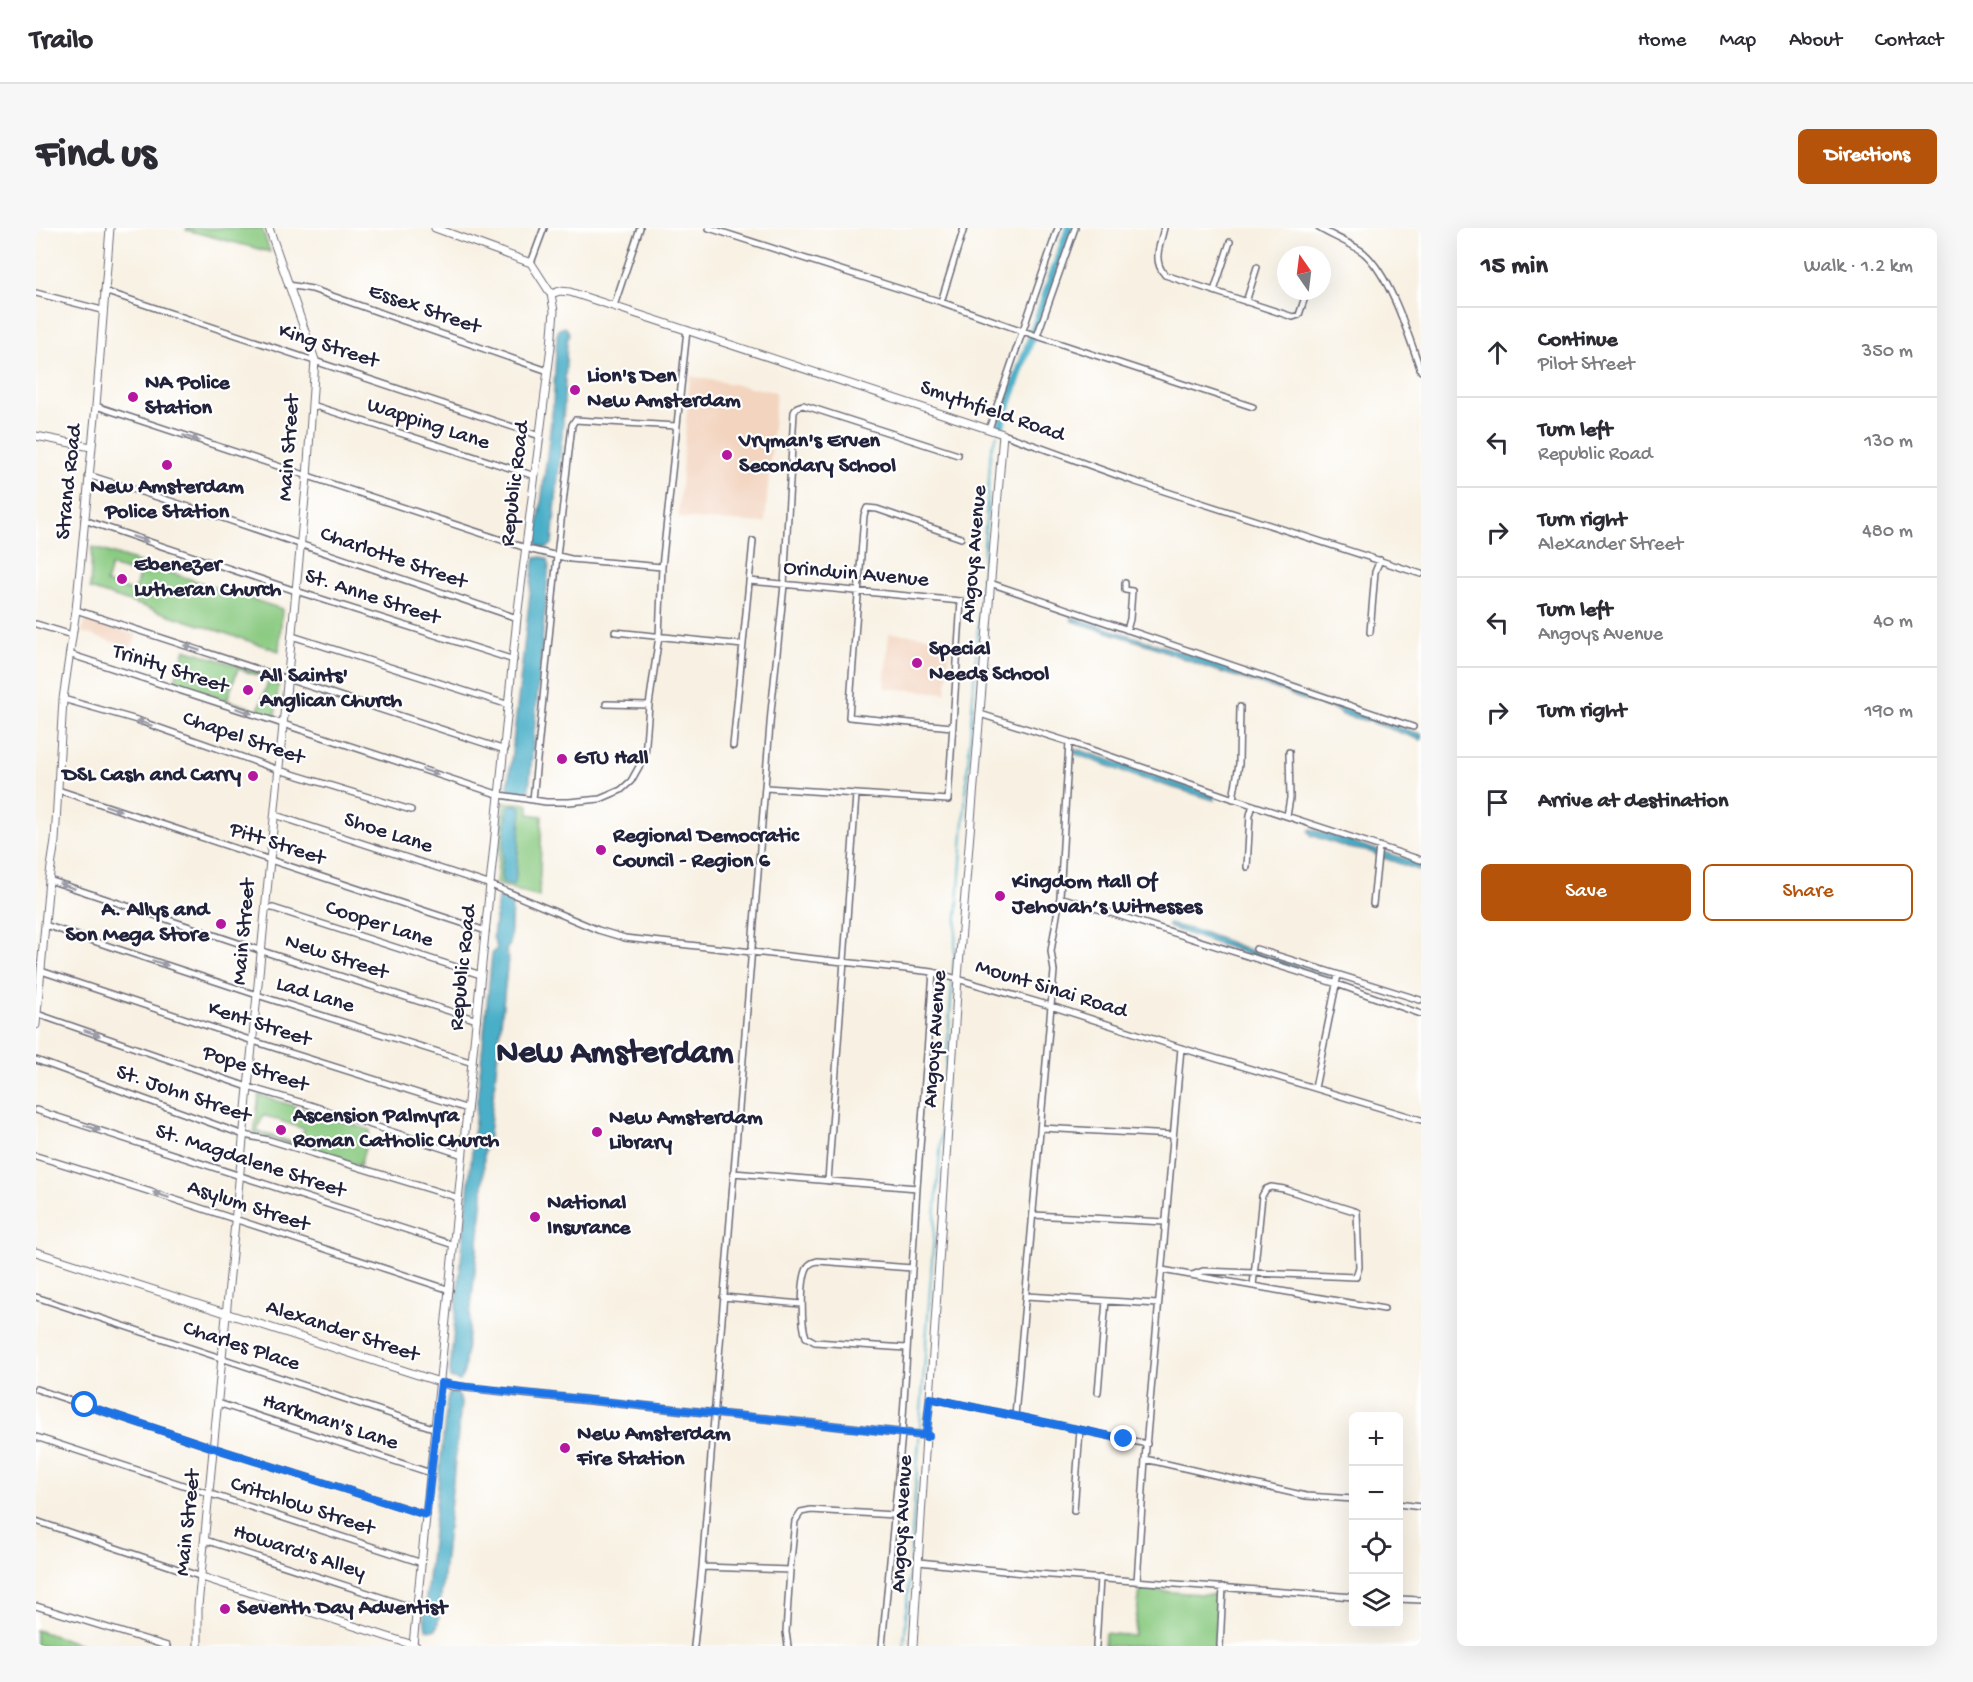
<!DOCTYPE html>
<meta charset="utf-8">
<style>
body{margin:0;font-family:"Gochi Hand",sans-serif;background:#f7f7f7;color:#2b2b33}
.controls{position:absolute;right:18px;bottom:18px;display:grid;overflow:hidden;border-radius:9px;box-shadow:0 6px 24px #0002}
.controls button{width:54px;height:54px;display:grid;place-items:center;padding:0;border:0;border-bottom:2px solid #e1e1e2;background:#fff;color:#2b2b33;font:30px sans-serif}
.compass{position:absolute;left:1241px;top:18px;width:54px;height:54px;border-radius:50%;background:#fff;box-shadow:0 6px 24px #0002;rotate:346deg}
.stop{position:absolute;width:18px;height:18px;margin:-14px;border:4px solid #1a73e8;border-radius:50%;background:#fff}
.stop.end{background:#1a73e8;border-color:#fff;box-shadow:0 2px 6px #0008}
.list{margin:0;padding:0;list-style:none}
h2{display:flex;justify-content:space-between;align-items:center;height:78px;margin:0;padding:0 24px;font-size:26px}
h2 small{font-size:20px;font-weight:400;color:#7c7c81}
.list li{display:grid;grid-template-columns:39px 1fr auto;gap:18px;align-items:center;box-sizing:border-box;height:90px;padding:0 24px;border-top:2px solid #e1e1e2}
.list b{display:block;font-size:22px;white-space:nowrap}
.list p{margin:0;font-size:20px;white-space:nowrap;color:#7c7c81}
.list em{font-size:20px;font-style:normal;color:#7c7c81}
.actions{display:flex;gap:12px;padding:18px 24px}
.actions a{flex:1;padding:14px 0;border:2px solid #b45309;border-radius:9px;text-align:center;font-size:21px;color:#b45309}
.actions .main{background:#b45309;color:#fff}
.icon{flex:none;width:33px;height:33px;fill:none;stroke:currentColor;stroke-width:2;stroke-linecap:round;stroke-linejoin:round}
.map{position:relative;flex:none;width:1385px;height:1418px;overflow:hidden;border-radius:9px}
header{display:flex;align-items:center;gap:36px;box-sizing:border-box;height:84px;padding:0 30px;background:#fff;border-bottom:2px solid #e1e1e2}
header strong{font-size:28px}
nav{display:flex;gap:33px;margin-inline-start:auto;font-size:21px}
.intro{display:flex;align-items:center;justify-content:space-between;box-sizing:border-box;height:144px;padding:0 36px}
h1{margin:0;font-size:42px}
.button{padding:15px 27px;border-radius:9px;background:#b45309;color:#fff;font-size:21px;font-weight:700}
main{display:flex;gap:36px;padding:0 36px}
aside{flex:1;background:#fff;border-radius:9px;box-shadow:0 6px 24px #0002}
.map>svg:first-child{display:block}
.built{fill:#f3d4bf}
.green{fill:#8aca81;stroke:#56765e;stroke-width:1.5;fill-rule:evenodd}
.water{fill:#49afc8;stroke:#366882;stroke-width:1.5}
.lines{fill:none;stroke-linecap:round;stroke-linejoin:round}
.stream{stroke:#49afc8;stroke-width:2}
.canal{stroke:#49afc8;stroke-width:8}
.minor-casing{stroke:#6d6a76;stroke-width:8}
.tertiary-casing{stroke:#6d6a76;stroke-width:9}
.minor{stroke:#fff;stroke-width:5}
.tertiary{stroke:#fff;stroke-width:7}
.tertiary-bridge-casing{stroke:#6d6a76;stroke-width:9;stroke-linecap:butt}
.tertiary-bridge{stroke:#fff;stroke-width:7}
.oneway{fill:#9c9ca7}
.route{stroke:#1a73e8;stroke-width:8}
.poi-dot{fill:#b5179e;stroke:#fff;stroke-width:2}
.labels{text-anchor:middle;dominant-baseline:central;stroke-width:4.5;stroke-linejoin:round;paint-order:stroke}
.street-label{font-size:22px;fill:#22223b;stroke:#fff}
.poi-label{font-size:22px;font-weight:bold;fill:#22223b;stroke:#fff;text-anchor:start}
.town-label{font-size:34px;font-weight:bold;fill:#22223b;stroke:#fff}
</style>
<header>
<strong>Trailo</strong>
<nav><a>Home</a><a>Map</a><a>About</a><a>Contact</a></nav>
</header>
<div class="intro"><h1>Find us</h1><a class="button">Directions</a></div>
<main>
<div class="map">
<svg width="1385" height="1418" viewBox="0 0 1385 1418">
<rect width="100%" height="100%" fill="#fff"/>
<filter id="ink" filterUnits="userSpaceOnUse"><feTurbulence type="fractalNoise" baseFrequency=".0167" numOctaves="2"/><feDisplacementMap in="SourceGraphic" scale="12" xChannelSelector="R" yChannelSelector="G"/><feConvolveMatrix kernelMatrix="1 2 1 2 8 2 1 2 1" color-interpolation-filters="sRGB"/></filter>
<filter id="wash" filterUnits="userSpaceOnUse"><feTurbulence type="fractalNoise" baseFrequency=".008" numOctaves="4" result="noise"/><feDisplacementMap in="SourceGraphic" scale="24" xChannelSelector="R" yChannelSelector="G"/><feGaussianBlur stdDeviation="1.35" result="paint"/><feColorMatrix in="noise" values="0 0 0 0 0 0 0 0 0 0 0 0 0 0 0 0 0 1.4 0 .05"/><feComposite in="paint" operator="in"/></filter>
<g filter="url(#wash)">
<rect width="100%" height="100%" fill="#f8f1e3"/>
<path class="built" d="M654,148l86,16 -11,131 -87,-5z
M51,390l50,17 -6,13 -50,-16z
M853,405l62,5 -5,55 -62,-5z"/>
<path class="green" d="M151,0h75l8,24 -84,-22z
M56,319l190,62 -3,42 -189,-62zM75,338l28,9 -5,17 -28,-9z
M149,421l94,30 -4,38 -101,-34zM202,441l31,10 -11,31 -31,-10z
M468,574l25,2v10l13,2 -3,81 -43,-13z
M223,867l111,35 -10,36 -106,-33zM227,887l41,14 -1,5 -2,-1 -4,11 -40,-13z
M1104,1362l78,5 -3,51h-111l1,-13 29,3z
M0,1402l51,16h-51z"/>
<path class="water" d="M529,99c5,5 5,8 2,14l-4,82 -11,121 -5,4 -8,-2 -2,-3 1,-15 15,-122 4,-71 2,-6z
M506,329l6,2 1,6 -20,224 -2,4c-8,2 -14,3 -19,-6l25,-219 2,-10z
M1036,389l159,51 166,59 24,7v6l-53,-19 -25,-6 -9,-6 -36,-11 -15,-7 -75,-23 -56,-22 -80,-25z
M1039,522h5l134,45v5l-76,-23 -65,-24z
M475,577h6l5,3 -7,76 -4,2 -9,-4 -1,-9 7,-66z
M1275,601l110,35v7l-40,-14 -10,-5 -23,-4 -37,-13 -2,-4z
M465,669l11,5 -2,42 -4,6 2,8 -20,186 -4,8 -1,45 -19,175 -4,9 -10,-3v-9l42,-415 5,-6 -4,-11 5,-39z
M1133,696l36,9 52,20 77,24 1,2 -82,-23 -82,-28 -4,-3z
M414,1164c9,2 10,4 11,12l-23,220 -2,5 -3,1 -7,-1 -2,-12 23,-217z"/>
<g class="lines">
<path class="stream" d="M868,1418l87,-1197 6,-14"/>
<path class="canal" d="M964,200l69,-200"/>
</g>
</g>
<g filter="url(#ink)">
<g class="lines">
<defs>
<path id="minor" d="M673,0l232,74 96,34 216,71
M1128,0c-4,17 -12,33 1,47l128,42 6,-2 8,-24
M1283,0c13,8 34,16 45,25 27,24 45,84 57,118
M495,35l13,-35
M252,57l24,4 236,82
M68,63l436,145
M1178,63l16,-49
M0,65l66,17
M905,74l23,-74
M1210,74l11,-35
M578,78l26,-78
M1001,108l38,-108
M276,177l223,71
M60,178l436,144 39,9 91,8
M953,201l69,-201
M967,206l130,47 288,93
M52,247l126,40 303,103
M48,292l212,71 218,69
M713,353l212,20 -13,199 -182,-12
M954,355l423,144
M1089,355v7l7,1 -2,28 -3,11
M40,382l429,140
M0,396l36,11
M579,404l128,13
M1334,404l5,-60 5,-12
M256,408l217,69
M33,426l431,141 46,7h23l31,-3 21,-9 10,-9 14,-25 4,-51 10,-69 3,-69 25,-237
M27,471l74,21 142,50 132,40
M570,476l43,1
M944,486l89,28 159,55 193,63
M916,499l-103,-10 15,-202 3,-7 10,1 84,29
M697,518l20,-205
M22,562l428,141
M1197,571l6,-35 1,-57
M497,572l24,-244 15,-131 3,-5 101,6
M239,587l216,70 107,45 27,8 308,34 118,34 130,42 240,72
M1251,588l3,-18 -1,-46
M1211,639l3,-52 3,-10
M13,652l213,71 215,69
M1024,669l277,87 84,30
M1337,676l6,-58
M230,680h7l208,67
M9,697l212,70 216,68
M1220,721l164,51
M5,743l212,70 215,68
M1,786l211,73 62,18 153,50
M0,832l208,75 25,5 190,58
M1279,860l23,-113
M0,882l418,135
M1005,900l132,7
M0,928c139,42 276,89 414,134
M697,945l184,15
M792,953l28,-386
M997,987l132,7
M1126,1042l222,39
M1156,1047l11,-4 153,6 3,-10 -2,-55 -73,-23 -13,-2 -5,2 -4,7 -9,90
M990,1068l132,8
M0,1069l400,132
M687,1069l78,7
M870,1120l-91,-6 -9,-5c-5,-13 -6,-61 3,-72 3,-3 5,-3 9,-4l94,7
M0,1161l178,59 213,67
M1062,1164l8,-91
M894,1170l217,46
M182,1175l213,70
M979,1188l36,-410 3,-35 -3,-20 9,-54 9,-155
M0,1209l386,126
M1109,1231l161,37 48,3
M1362,1276l23,3
M1038,1283l6,-81
M0,1293l166,56
M169,1312l212,69
M883,1334l104,11 331,24
M666,1339l88,3
M1101,1354l8,-123 36,-411
M1362,1371l23,1
M0,1378l131,40
M658,1418l8,-79 69,-855 13,-127 10,-173 3,-5 6,-2 155,50
M752,1418l-2,-14 4,-62 5,-49 6,-9 10,-2 83,5
M846,1418l20,-213 15,-245 16,-216
M1060,1418l4,-68
M1184,1418l3,-59"/>
<path id="tertiary" d="M515,66l9,-3 10,1 433,142 -45,544 -28,420 -4,39 -13,209
M0,208l55,11
M0,797l13,-145 6,-39 8,-142 13,-89 20,-204 14,-178
M0,1024l416,134 461,48
M166,1349l214,69
M377,1417l104,-1027 34,-272 3,-35 -3,-17 -20,-31 -96,-35
M162,1418v-40l109,-1129 8,-117 -46,-132"/>
</defs>
<use href="#minor" class="minor-casing"/>
<use href="#tertiary" class="tertiary-casing"/>
<use href="#minor" class="minor"/>
<use href="#tertiary" class="tertiary"/>
<defs>
<path id="tertiary-bridge" d="M877,1206l16,2"/>
</defs>
<use href="#tertiary-bridge" class="tertiary-bridge-casing"/>
<use href="#tertiary-bridge" class="tertiary-bridge"/>
</g>
<defs><path id="oneway-solid" d="M-6-.8H1V-3.2L6.5 0L1 3.2V.8H-6Z" transform="scale(1.5)"/></defs>
<g class="oneway">
<use href="#oneway-solid" transform="translate(155 210) rotate(19)"/>
<use href="#oneway-solid" transform="translate(104 311) rotate(19)"/>
<use href="#oneway-solid" transform="translate(156 420) rotate(-162)"/>
<use href="#oneway-solid" transform="translate(208 483) rotate(18)"/>
<use href="#oneway-solid" transform="translate(108 495) rotate(-162)"/>
<use href="#oneway-solid" transform="translate(394 544) rotate(18)"/>
<use href="#oneway-solid" transform="translate(77 580) rotate(18)"/>
<use href="#oneway-solid" transform="translate(31 658) rotate(-161)"/>
<use href="#oneway-solid" transform="translate(124 735) rotate(18)"/>
<use href="#oneway-solid" transform="translate(56 805) rotate(19)"/>
<use href="#oneway-solid" transform="translate(56 900) rotate(18)"/>
<use href="#oneway-solid" transform="translate(125 967) rotate(-161)"/>
</g>
</g>
<g class="lines" filter="url(#ink)">
<path class="route" d="M49,1177l129,43 212,67 15,-132 25,4 455,48 8,1 -3,1 4,-39 194,41"/>
</g>
<g class="poi-dot">
<circle cx="539" cy="162" r="6"/>
<circle cx="97" cy="169" r="6"/>
<circle cx="691" cy="227" r="6"/>
<circle cx="131" cy="237" r="6"/>
<circle cx="86" cy="351" r="6"/>
<circle cx="881" cy="435" r="6"/>
<circle cx="212" cy="462" r="6"/>
<circle cx="526" cy="531" r="6"/>
<circle cx="217" cy="548" r="6"/>
<circle cx="565" cy="622" r="6"/>
<circle cx="964" cy="668" r="6"/>
<circle cx="185" cy="696" r="6"/>
<circle cx="245" cy="902" r="6"/>
<circle cx="561" cy="904" r="6"/>
<circle cx="499" cy="989" r="6"/>
<circle cx="529" cy="1220" r="6"/>
<circle cx="189" cy="1381" r="6"/>
</g>
<g class="labels">
<g class="street-label">
<text transform="translate(388 82) rotate(19)">Essex Street</text>
<text transform="translate(292 119) rotate(18)">King Street</text>
<text transform="translate(956 184) rotate(19)">Smythfield Road</text>
<text transform="translate(392 197) rotate(18)">Wapping Lane</text>
<text transform="translate(254 220) rotate(-86)">Main Street</text>
<text transform="translate(34 254) rotate(-84)">Strand Road</text>
<text transform="translate(480 256) rotate(-83)">Republic Road</text>
<text transform="translate(939 326) rotate(-85)">Angoys Avenue</text>
<text transform="translate(357 331) rotate(19)">Charlotte Street</text>
<text transform="translate(820 347) rotate(5)">Orinduin Avenue</text>
<text transform="translate(336 370) rotate(18)">St. Anne Street</text>
<text transform="translate(134 442) rotate(18)">Trinity Street</text>
<text transform="translate(207 511) rotate(19)">Chapel Street</text>
<text transform="translate(352 606) rotate(18)">Shoe Lane</text>
<text transform="translate(241 617) rotate(18)">Pitt Street</text>
<text transform="translate(343 697) rotate(18)">Cooper Lane</text>
<text transform="translate(209 704) rotate(-85)">Main Street</text>
<text transform="translate(300 730) rotate(18)">New Street</text>
<text transform="translate(428 740) rotate(-84)">Republic Road</text>
<text transform="translate(1015 762) rotate(17)">Mount Sinai Road</text>
<text transform="translate(279 768) rotate(17)">Lad Lane</text>
<text transform="translate(223 797) rotate(18)">Kent Street</text>
<text transform="translate(900 811) rotate(-86)">Angoys Avenue</text>
<text transform="translate(219 842) rotate(18)">Pope Street</text>
<text transform="translate(147 867) rotate(19)">St. John Street</text>
<text transform="translate(214 934) rotate(18)">St. Magdalene Street</text>
<text transform="translate(212 979) rotate(18)">Asylum Street</text>
<text transform="translate(306 1104) rotate(18)">Alexander Street</text>
<text transform="translate(205 1119) rotate(18)">Charles Place</text>
<text transform="translate(294 1195) rotate(18)">Harkman's Lane</text>
<text transform="translate(266 1279) rotate(18)">Critchlow Street</text>
<text transform="translate(153 1295) rotate(-84)">Main Street</text>
<text transform="translate(867 1296) rotate(-87)">Angoys Avenue</text>
<text transform="translate(263 1325) rotate(18)">Howard's Alley</text>
</g>
<g class="poi-label">
<text x="551" y="149">Lion's Den<tspan x="551" dy="25">New Amsterdam</tspan></text>
<text x="109" y="156">NA Police<tspan x="109" dy="25">Station</tspan></text>
<text x="703" y="214">Vryman's Erven<tspan x="703" dy="25">Secondary School</tspan></text>
<text x="131" y="260" text-anchor="middle">New Amsterdam<tspan x="131" dy="25">Police Station</tspan></text>
<text x="98" y="338">Ebenezer<tspan x="98" dy="25">Lutheran Church</tspan></text>
<text x="893" y="422">Special<tspan x="893" dy="25">Needs School</tspan></text>
<text x="224" y="449">All Saints'<tspan x="224" dy="25">Anglican Church</tspan></text>
<text x="538" y="531">GTU Hall</text>
<text x="205" y="548" text-anchor="end">DSL Cash and Carry</text>
<text x="577" y="609">Regional Democratic<tspan x="577" dy="25">Council - Region 6</tspan></text>
<text x="976" y="655">Kingdom Hall Of<tspan x="976" dy="25">Jehovah’s Witnesses</tspan></text>
<text x="173" y="683" text-anchor="end">A. Allys and<tspan x="173" dy="25">Son Mega Store</tspan></text>
<text x="257" y="889">Ascension Palmyra<tspan x="257" dy="25">Roman Catholic Church</tspan></text>
<text x="573" y="891">New Amsterdam<tspan x="573" dy="25">Library</tspan></text>
<text x="511" y="976">National<tspan x="511" dy="25">Insurance</tspan></text>
<text x="541" y="1207">New Amsterdam<tspan x="541" dy="25">Fire Station</tspan></text>
<text x="201" y="1381">Seventh Day Adventist</text>
</g>
<g class="town-label">
<text x="579" y="827">New Amsterdam</text>
</g>
</g>
</svg>
<div class="controls">
<button>+</button>
<button>−</button>
<button><svg class="icon" aria-label="locate" viewBox="0 0 24 24"><circle cx="12" cy="12" r="6"/><path d="M12 2v4M12 18v4M2 12h4M18 12h4"/></svg></button>
<button><svg class="icon" aria-label="layers" viewBox="0 0 24 24"><path d="M12 4l9 5-9 5-9-5zM3 14l9 5 9-5"/></svg></button>
</div>
<svg class="compass" viewBox="-18 -18 36 36"><path d="M0-13l5 13h-10z" fill="#e53935"/><path d="M0 13l5-13h-10z" fill="#7c7c81"/></svg>
<div class="stop" style="left:49px;top:1177px"></div>
<div class="stop end" style="left:1088px;top:1211px"></div>
</div>
<aside>
<h2>15 min<small>Walk · 1.2 km</small></h2>
<ul class="list">
<li><svg class="icon" aria-label="ahead" viewBox="0 0 24 24"><path d="M12 20V5M6 11l6-6 6 6"/></svg><div><b>Continue</b><p>Pilot Street</p></div><em>350 m</em></li>
<li><svg class="icon" aria-label="left" viewBox="0 0 24 24"><path d="M17 20v-9H6M10 6l-5 5 5 5"/></svg><div><b>Turn left</b><p>Republic Road</p></div><em>130 m</em></li>
<li><svg class="icon" aria-label="right" viewBox="0 0 24 24"><path d="M7 20v-9h11M14 6l5 5-5 5"/></svg><div><b>Turn right</b><p>Alexander Street</p></div><em>480 m</em></li>
<li><svg class="icon" aria-label="left" viewBox="0 0 24 24"><path d="M17 20v-9H6M10 6l-5 5 5 5"/></svg><div><b>Turn left</b><p>Angoys Avenue</p></div><em>40 m</em></li>
<li><svg class="icon" aria-label="right" viewBox="0 0 24 24"><path d="M7 20v-9h11M14 6l5 5-5 5"/></svg><div><b>Turn right</b></div><em>190 m</em></li>
<li><svg class="icon" aria-label="arrive" viewBox="0 0 24 24"><path d="M6 21V4h12l-3 4 3 4H6"/></svg><div><b>Arrive at destination</b></div></li>
</ul>
<div class="actions"><a class="main">Save</a><a>Share</a></div>
</aside>
</main>
